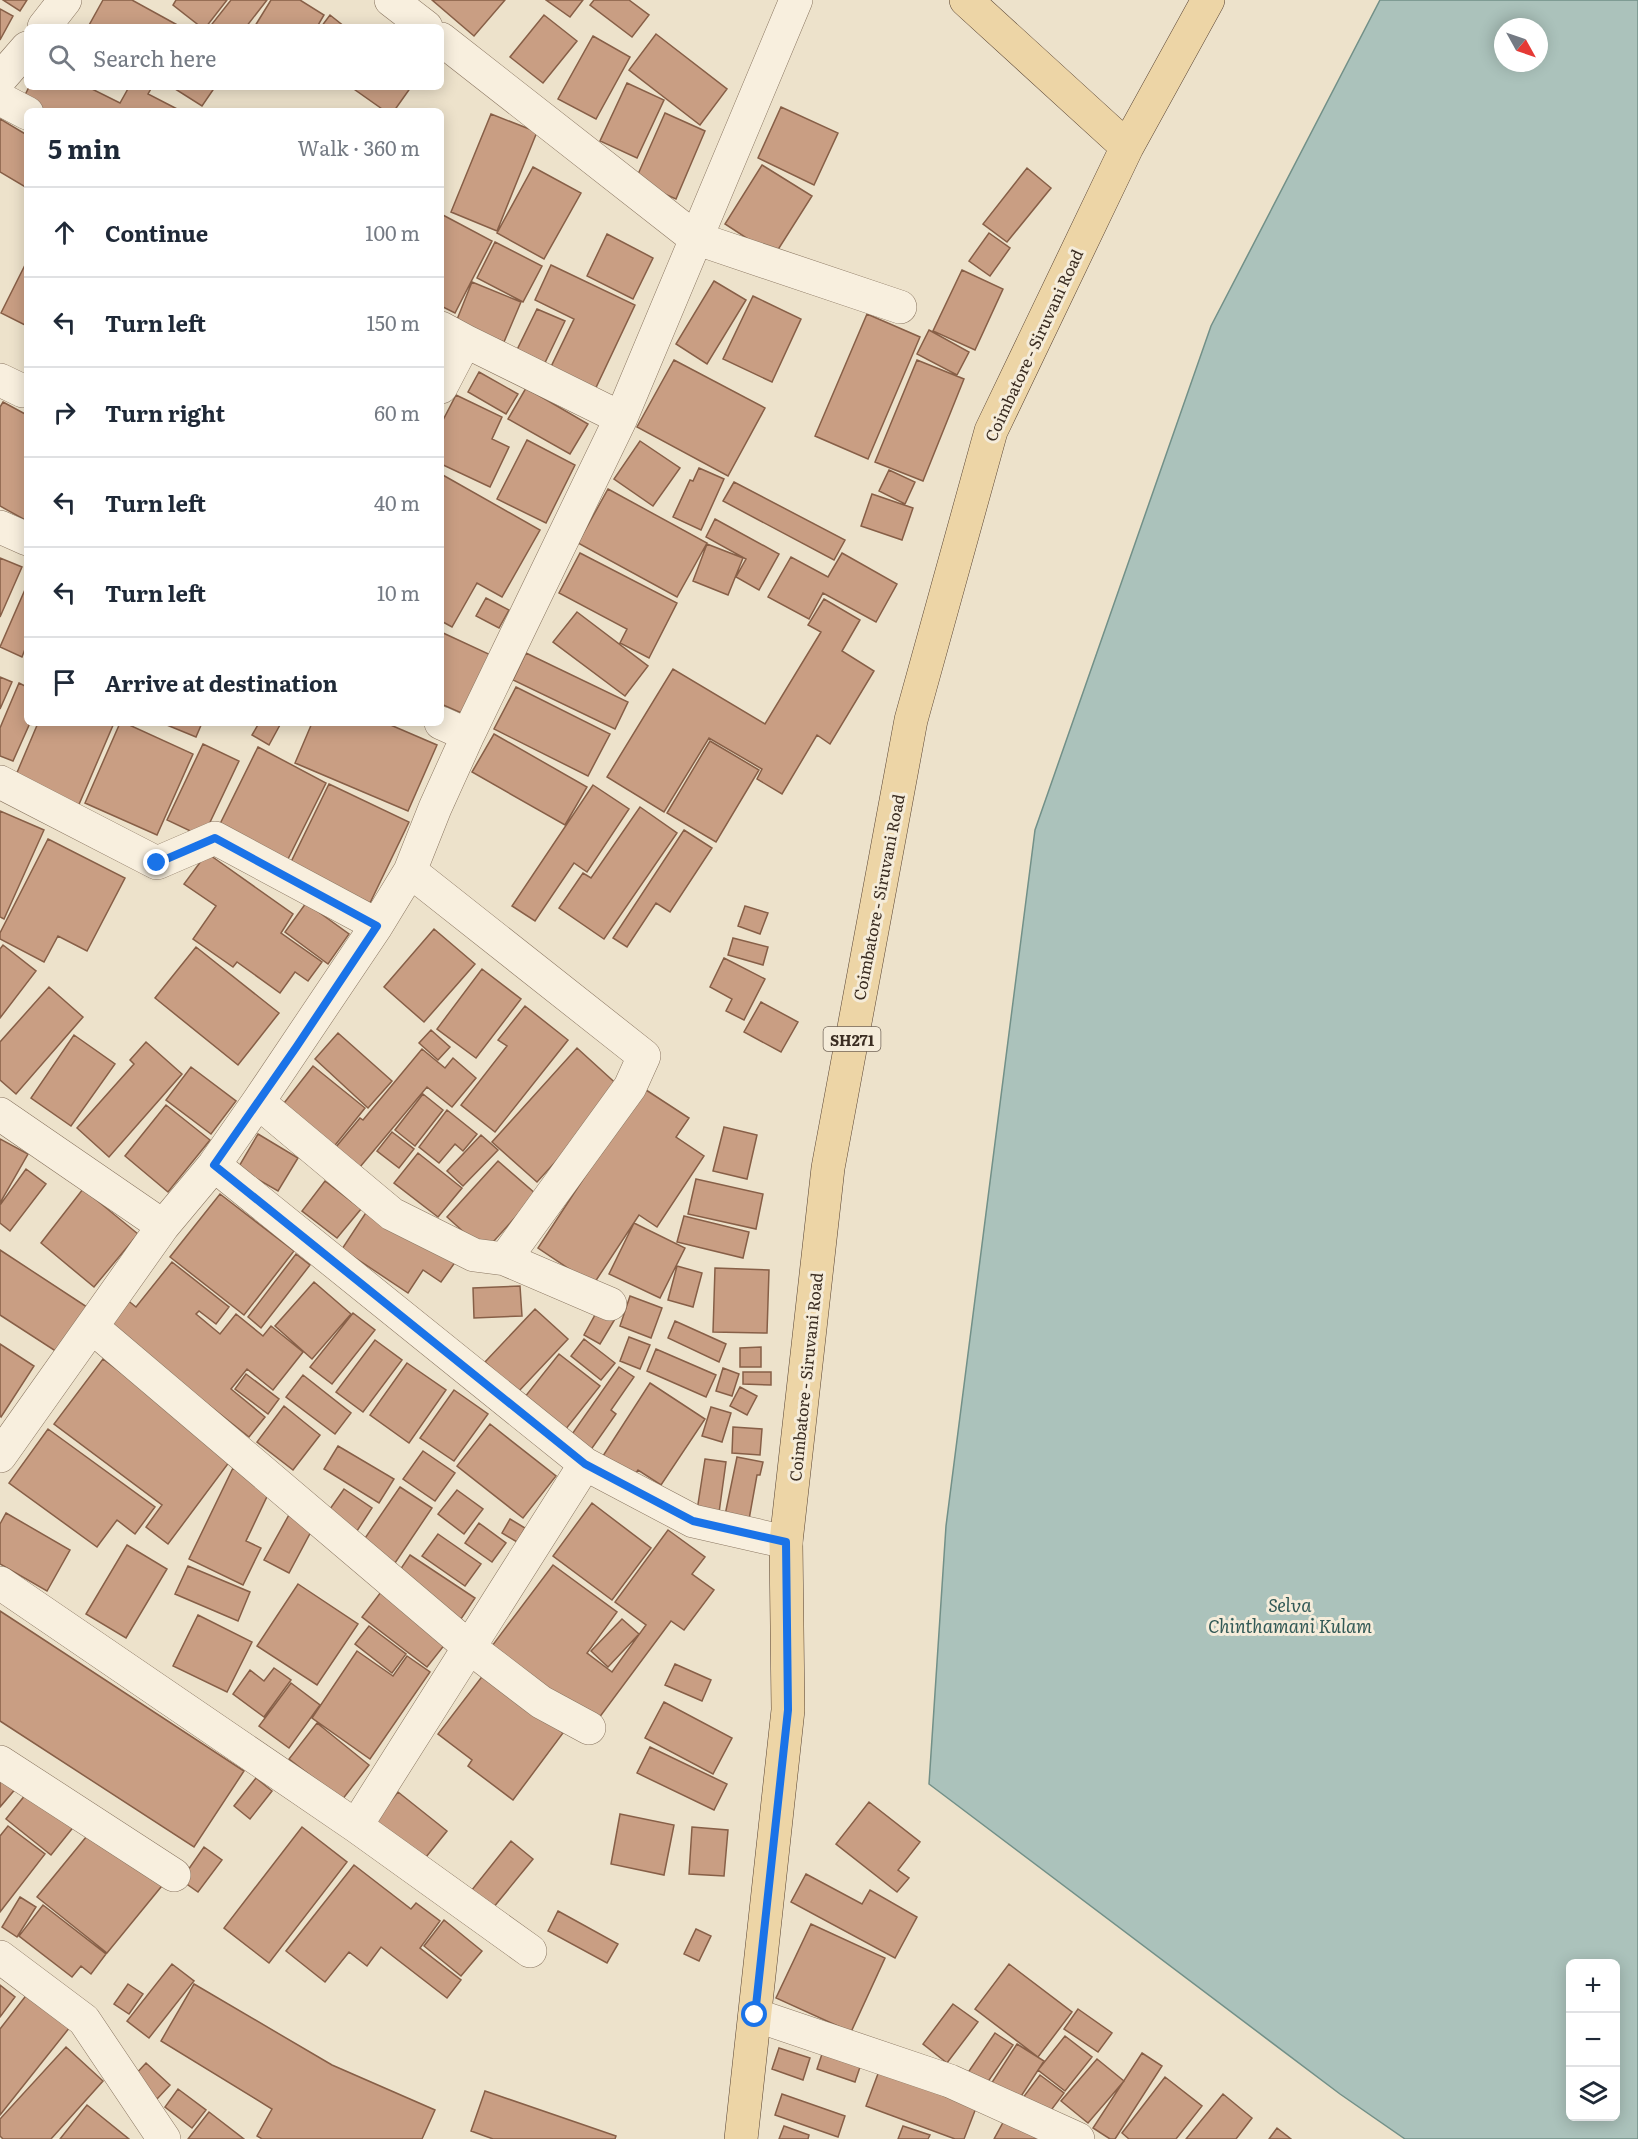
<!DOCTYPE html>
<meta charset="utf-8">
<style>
body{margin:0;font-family:Literata,serif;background:#f6f6f7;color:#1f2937}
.controls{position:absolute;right:18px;bottom:18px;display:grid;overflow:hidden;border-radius:9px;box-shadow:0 3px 15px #0003}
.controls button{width:54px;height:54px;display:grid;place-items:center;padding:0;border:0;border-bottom:2px solid #e0e1e3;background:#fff;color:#1f2937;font:30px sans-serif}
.compass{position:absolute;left:1494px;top:18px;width:54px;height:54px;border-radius:50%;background:#fff;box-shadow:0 3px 15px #0003;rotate:130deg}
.stop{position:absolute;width:18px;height:18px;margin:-14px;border:4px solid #1a73e8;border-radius:50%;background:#fff}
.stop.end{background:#1a73e8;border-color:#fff;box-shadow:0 2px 6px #0008}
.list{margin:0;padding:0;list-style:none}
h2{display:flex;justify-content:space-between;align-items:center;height:78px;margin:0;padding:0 24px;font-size:26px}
h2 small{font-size:20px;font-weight:400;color:#747a83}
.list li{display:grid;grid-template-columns:39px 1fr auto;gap:18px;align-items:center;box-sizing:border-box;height:90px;padding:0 24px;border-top:2px solid #e0e1e3}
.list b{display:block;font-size:22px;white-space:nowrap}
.list em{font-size:20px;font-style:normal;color:#747a83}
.icon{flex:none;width:33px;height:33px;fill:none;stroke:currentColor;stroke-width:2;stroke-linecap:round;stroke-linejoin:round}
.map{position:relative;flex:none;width:1638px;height:2139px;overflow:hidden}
.search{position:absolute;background:#fff;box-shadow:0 3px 15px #0003;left:24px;top:24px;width:420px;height:66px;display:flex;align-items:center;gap:15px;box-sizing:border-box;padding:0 21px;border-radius:9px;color:#747a83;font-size:22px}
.panel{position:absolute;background:#fff;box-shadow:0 3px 15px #0003;left:24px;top:108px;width:420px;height:618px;border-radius:9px}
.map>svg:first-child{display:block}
.water{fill:#abc2bb;stroke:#729088;stroke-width:1.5;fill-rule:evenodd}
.building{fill:#c99e83;stroke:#875f47;stroke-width:1.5}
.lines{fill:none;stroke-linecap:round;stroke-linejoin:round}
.minor-casing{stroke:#897560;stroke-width:34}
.primary-casing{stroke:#584333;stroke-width:34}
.minor{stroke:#f8efde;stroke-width:33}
.primary{stroke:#edd5a6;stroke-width:33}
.route{stroke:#1a73e8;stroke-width:8}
.labels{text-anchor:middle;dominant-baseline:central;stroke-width:6;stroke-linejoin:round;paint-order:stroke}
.shield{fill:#f5ecda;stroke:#736659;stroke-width:1.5}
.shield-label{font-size:15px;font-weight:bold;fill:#3b2d22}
.street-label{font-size:16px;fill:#3b2d22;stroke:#f5ecda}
.water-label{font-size:18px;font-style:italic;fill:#325956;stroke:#f5ecda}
</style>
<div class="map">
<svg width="1638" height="2139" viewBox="0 0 1638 2139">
<rect width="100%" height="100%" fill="#ede2cb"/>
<path class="water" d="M1380,0h258v2139h-233l-65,-45 -411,-310 17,-258 89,-696 176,-504zM1503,27h36v36h-36zM1570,1964h46v152h-46z"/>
<path class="building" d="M3,0h24l-7,11z
M103,0h29l49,27h-93z
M176,0h51l-21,27h-5l-28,-22z
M231,0h36l-21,27h-30l-4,-3z
M271,0h29l24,15 -7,12h-61l-1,-1z
M432,0h73l-31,36z
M546,0h37l-13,17z
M594,0h35l20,15 -17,22 -42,-32z
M0,9l13,7 -13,24z
M330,15l15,12h-24z
M544,15l33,26 -34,42 -33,-26z
M656,34l71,55 -27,36 -71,-55z
M593,36l37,21 -34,62 -38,-20z
M627,83l37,17 -27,58 -37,-17z
M29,87h59l32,16 9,-16h23l-4,7 33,17h-145l-15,-8z
M172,87h43l-13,19z
M351,87h60l-17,24h-9z
M781,107l57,26 -24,52 -56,-27z
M665,113l40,18 -29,68 -41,-18z
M491,114l46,18 -40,99 -46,-19z
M0,119l27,16v53l-27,-16z
M762,165l50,31 -38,60 -49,-32z
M533,167l48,26 -37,66 -47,-26z
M1027,168l24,20 -44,54 -24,-18z
M441,214l51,27 -37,72 -14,-7z
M989,233l21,15 -20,28 -21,-15z
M607,234l46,24 -20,41 -46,-23z
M495,242l47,24 -19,36 -46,-24z
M27,261v65l-26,-13z
M551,265l84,40 -43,91 -45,-21 27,-56 -39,-19z
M962,270l41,19 -28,61 -42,-19z
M714,281l32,19 -39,64 -31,-20z
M472,282l49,20 -17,40 -48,-20z
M753,296l48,23 -29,63 -49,-23z
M537,309l28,12 -24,50 -28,-13z
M867,314l53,23 -52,122 -53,-23z
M929,330l40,22 -12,23 -40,-21z
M674,360l91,48 -37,68 -91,-49z
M917,360l47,19 -41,102 -48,-19z
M479,372l39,22 -12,20 -38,-22z
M526,388l62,36 -18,30 -62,-35z
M456,395l46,22 -10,22 17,8 -19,40 -49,-23v-40z
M3,402l24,13v106l-27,-15v-99z
M527,440l48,25 -29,58 -49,-24z
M640,441l40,27 -27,38 -39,-27z
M699,468l25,11 -23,51 -28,-13 17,-37 3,1z
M889,470l26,12 -10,22 -26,-13z
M441,474l99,56 -38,67 -25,-14 -25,44 -11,-6z
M734,482l111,58 -11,20 -111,-59z
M608,489l99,54 -30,54 -99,-54z
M872,494l41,14 -11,32 -41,-14z
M715,519l64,35 -20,36 -23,-13 10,-18 -40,-22z
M707,544l36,14 -15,37 -35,-14z
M580,553l97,50 -28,55 -29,-15 7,-14 -68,-36z
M842,553l55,31 -21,38 -53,-29 -14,26 -41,-22 23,-40 37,20z
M0,558l22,9 -22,50z
M27,585v59l-5,13 -22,-10z
M486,598l23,12 -10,18 -23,-12z
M824,599l36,21 -18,31 32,20 -44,73 -13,-9 -35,59 -25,-15 5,-10 -53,-31 -45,74 -57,-35 66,-108 92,55 56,-92 -13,-7z
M577,612l71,54 -23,30 -72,-54z
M441,632l52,24 -27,59 -25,-11z
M526,653l102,49 -13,27 -102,-49z
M0,677l12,5 -12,27z
M19,683l8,4v36h3l-17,38 -13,-5v-28z
M516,687l94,47 -22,42 -94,-47z
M38,723h76l-37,86 -64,-27z
M120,723h5l68,31 -36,81 -72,-32z
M162,723h40l-6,14z
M259,723h22l-12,22 -17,-10z
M312,723h74l51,22 -29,66 -113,-48z
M494,734l93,53 -22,38 -93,-53z
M710,741l49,29 -43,72 -49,-29z
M203,744l36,17 -36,76 -36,-17z
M258,747l68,36 -39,78 -68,-35z
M329,784l80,38 -39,81 -80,-39z
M593,785l36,24 -42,63 -13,-9 -39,58 -23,-15z
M640,807l37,26 -73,106 -45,-31 24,-35 8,5z
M0,811l44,19 -40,89 -4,-2z
M684,830l28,18 -42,64 -14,-9 -29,44 -14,-9z
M48,839l77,39 -38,73 -29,-15 -14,26 -44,-23v-6z
M207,853l86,61 -12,19 41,29 -14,19 -13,-9 -15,21 -43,-31 -4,5 -40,-28 23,-33 -32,-22z
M306,903l43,31 -21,30 -43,-32z
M745,906l23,7 -8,21 -22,-8z
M434,929l41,35 -51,58 -40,-35z
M733,938l35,9 -5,18 -35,-10z
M3,945l33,26 -36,47v-69z
M196,947l83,66 -41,52 -83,-67z
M724,958l41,21 -21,41 -18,-9 6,-12 -22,-12z
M482,969l39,30 -45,59 -39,-29z
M49,987l34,30 -67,77 -16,-14v-38z
M761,1002l37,20 -17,30 -37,-20z
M525,1006l43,34 -73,92 -34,-27 46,-59 -9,-6z
M431,1030l19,17 -12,13 -19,-17z
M338,1033l54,48 -24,27 -53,-49z
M74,1035l41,29 -44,62 -40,-28z
M146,1042l36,32 -73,83 -32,-29 57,-64 -4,-4z
M577,1048l45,41 -85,93 -45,-40z
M422,1049l23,19 8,-10 23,20 -24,29 -25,-20 -67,80 -24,-20 24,-29 3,2z
M313,1066l52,42 -33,41 -51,-42z
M191,1067l45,34 -25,33 -45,-34z
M643,1088l46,30 -13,19 28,19 -47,71 -18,-12 -46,70 -55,-37z
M423,1094l20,16 -28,36 -20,-16z
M166,1105l44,35 -42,52 -43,-36z
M447,1110l30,24 -14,17 -8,-7 -16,19 -20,-16z
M724,1127l33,8 -10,44 -34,-8z
M392,1132l22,17 -15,19 -22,-17z
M258,1134l40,24 -20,33 -40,-23z
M481,1135l17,15 -35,36 -16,-15z
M0,1139l28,15 -28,49z
M418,1153l44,35 -24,29 -44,-34z
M498,1161l38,33 -51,57 -38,-34z
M26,1169l20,15 -36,47 -10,-8v-18z
M696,1179l67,15 -7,35 -68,-15z
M325,1181l36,28 -24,29 -35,-27z
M83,1189l55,45 -44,53 -53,-44z
M220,1194l74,57 -50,64 -74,-58z
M371,1205l85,56 -15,21 -18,-12 -15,23 -66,-44z
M684,1216l65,16 -6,26 -66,-16z
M634,1223l51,25 -25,50 -51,-24z
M0,1250l87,57 -30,45 -57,-37z
M296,1254l14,11 -49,63 -13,-11z
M172,1262l57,45 -13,17 -17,-13 -3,3 24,20 16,-20 27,22 8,-10 32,26 -30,38 -26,-21 -16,20 34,28 -16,20 -142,-113 19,-25 10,8z
M677,1266l25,7 -9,34 -25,-7z
M715,1268l54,2 -2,63 -54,-1z
M314,1282l37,32 -39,45 -37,-33z
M520,1286l2,30 -48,2 -1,-30z
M630,1296l32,12 -11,30 -31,-12z
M601,1304l17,10 -18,30 -16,-9z
M535,1309l33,30 -50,53 -33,-30z
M353,1313l22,17 -43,54 -22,-17z
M675,1321l51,23 -7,18 -51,-24z
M629,1337l21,8 -10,24 -20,-8z
M584,1339l31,24 -14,17 -30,-24z
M375,1340l27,20 -39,52 -27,-20z
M0,1344l34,22 -33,51 -1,-1z
M761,1347v20h-21v-19z
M656,1349l60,26 -10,22 -59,-26z
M559,1354l41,32 -35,44 -41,-32z
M103,1359l130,98 -65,87 -22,-17 16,-22 -108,-81z
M407,1363l39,27 -37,53 -39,-28z
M619,1367l15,10 -23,33 5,4 -26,37 -20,-14z
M723,1368l16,6 -7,22 -16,-5z
M743,1372h28v13l-28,-1z
M246,1374l33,25 -11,15 -33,-25z
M303,1375l48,38 -16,21 -49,-37z
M650,1383l55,36 -44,66 -23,-15 -6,9 -31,-20z
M740,1387l17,9 -10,19 -17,-9z
M454,1390l34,24 -34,47 -34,-23z
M284,1406l36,29 -27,35 -36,-28z
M711,1407l20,6 -9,29 -20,-6z
M490,1424l66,52 -33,42 -66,-52z
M733,1427l29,2 -2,26 -28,-2z
M48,1429l107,78 -20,27 -18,-14 -20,27 -88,-64z
M338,1446l56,33 -15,24 -55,-34z
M423,1451l32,22 -20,28 -32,-22z
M737,1457l26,5 -3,13h-3l-9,50 -24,-5z
M705,1459l21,3 -8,58 -22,-3z
M233,1468l39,18 -26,55 15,7 -18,37 -54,-26z
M400,1487l32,21 -41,61 -32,-22z
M344,1489l28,19 -19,29 -28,-21z
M457,1490l26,19 -19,25 -26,-20z
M592,1503l59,45 -39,52 -59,-44z
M6,1513l64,37 -23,41 -47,-27v-40z
M290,1513l24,13 -25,47 -25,-13z
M510,1519l15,9 -8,14 -15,-9z
M479,1523l27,20 -14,19 -27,-19z
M668,1530l37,27 -13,17 22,16 -30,40 -13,-9 -78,105 -104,-76 64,-85 64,47 -30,41 25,19 34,-47 -31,-23z
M438,1534l43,30 -16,22 -43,-30z
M127,1545l40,24 -41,69 -40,-24z
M410,1555l65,43 -14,21 -65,-43z
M188,1566l62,26 -12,29 -63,-27z
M298,1584l60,40 -41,61 -60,-39z
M384,1588l66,50 -23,29 -65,-50z
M0,1611l244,160 -50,76 -194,-126z
M198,1615l54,27 -25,50 -54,-26z
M622,1619l17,15 -31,33 -17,-16z
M369,1626l37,28 -14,19 -37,-29z
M357,1651l36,25 14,-20 23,16 -60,87 -58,-41z
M675,1664l36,16 -9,21 -37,-16z
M274,1668l17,12 -27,37 -31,-23 17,-24 14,11z
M484,1674l79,59 -50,67 -45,-34 4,-6 -34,-26z
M291,1683l29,22 -31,43 -30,-22z
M664,1702l68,36 -19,36 -68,-36z
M317,1723l52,42 -27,35 -53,-41z
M650,1747l77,37 -13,26 -77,-37z
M0,1748l29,25 -29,34z
M42,1774l45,36 -36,45 -45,-36z
M256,1778l16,13 -22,28 -16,-13z
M398,1792l49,39 -29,36 -49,-39z
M869,1802l51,40 -22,28 11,8 -12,14 -61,-48z
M620,1814l54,11 -10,50 -53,-11z
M100,1820l70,56 -63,77 -70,-56z
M8,1826l37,28 -45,58v-76z
M302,1827l45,35 -78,101 -45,-35z
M692,1827l36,3 -4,46 -35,-2z
M511,1841l22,18 -44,54 -22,-17z
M204,1847l18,13 -24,32 -17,-12z
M354,1865l57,44 5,-6 24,18 -20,27 41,32 -14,18 -66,-51 -14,19 -18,-14 -24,30 -39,-31z
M806,1874l56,30 8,-14 47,27 -22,41 -104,-56z
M20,1897l16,10 -19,30 -15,-10z
M43,1905l63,49 -15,20 -10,-8 -9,11 -53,-41z
M558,1911l60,33 -11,19 -59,-32z
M444,1920l38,31 -21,25 -37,-30z
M811,1924l74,34 -34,74 -75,-34z
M696,1929l15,7 -12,25 -15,-7z
M172,1964l22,17 -45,57 -22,-17z
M1009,1964l63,48 -34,45 -63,-48z
M128,1984l15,10 -14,20 -15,-10z
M194,1984l138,81 103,45 -13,29h-160l-5,-3 15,-27 -111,-68z
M0,1985l15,12 -15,20z
M28,1993l42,34 -70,88v-86z
M953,2004l25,18 -31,41 -24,-19z
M1078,2009l34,24 -14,19 -34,-23z
M995,2033l18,12 -28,41 -18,-12z
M1065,2036l27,21 -27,34 -27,-21z
M1017,2044l27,17 -26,40 -27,-17z
M66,2047l37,34 -52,58h-48l-3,-3v-17z
M779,2048l31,10 -7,22 -31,-11z
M824,2048l38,13 -7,21 -38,-13z
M1142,2053l20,13 -47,73h-5l-17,-11z
M1097,2059l27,22 -36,42 -27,-22z
M146,2063l24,22 -13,14 -24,-22z
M879,2071l97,37 -12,31h-9l-89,-33z
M1040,2075l24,18 -21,28 -24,-18z
M1165,2077l37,29 -26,33h-47l-7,-6z
M178,2089l28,21 -14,18 -27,-21z
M485,2091l131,45 -1,3h-122l-22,-8z
M782,2094l63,22 -7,21 -63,-22z
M1223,2094l29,24 -16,21h-50z
M87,2105l42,34h-69z
M209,2112l35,27h-56z
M1006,2117l40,22h-52z
M784,2126l25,9 -1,4h-29z
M903,2126l27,9 -2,4h-30z
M1277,2128l14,11h-22z"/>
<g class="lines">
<defs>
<path id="minor" d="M391,0l35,27
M44,27l21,-27
M441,39l254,199 205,69
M0,79l27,-31
M0,99l27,14
M441,328l24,13 -24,46
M465,341l156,77
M0,380l23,11
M0,527l27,12
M441,723l27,12
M0,782l157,81 58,-25 162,87
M410,871l234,185 -14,31 -125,172
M258,1102l134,112 82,41 31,4 105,45
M0,1114l163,112
M214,1165l371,299 108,57 93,21
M92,1327l377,320 72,55 48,26
M0,1456l163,-230 51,-61 44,-63 119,-177 33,-54 25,-63 33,-73 153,-317 175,-418
M0,1583l356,243
M0,1762l174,113
M530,1951l-174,-125 229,-362
M0,1957l84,63 80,119
M755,2015l195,66 128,58"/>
<path id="primary" d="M966,0l161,147
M741,2139l47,-429 -2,-168 42,-374 83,-448 80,-289 136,-284 81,-147"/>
</defs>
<use href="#minor" class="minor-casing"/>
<use href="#primary" class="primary-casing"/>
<use href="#minor" class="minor"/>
<use href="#primary" class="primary"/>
</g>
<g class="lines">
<path class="route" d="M157,863l58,-25 162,88 -80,120 -83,119 371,299 108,57 93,21 2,168 -33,305"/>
</g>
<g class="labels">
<rect class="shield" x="823.5" y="1027" width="57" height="24" rx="4.5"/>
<g class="shield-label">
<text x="852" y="1039">SH271</text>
</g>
<g class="street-label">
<text transform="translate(1033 345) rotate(-65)">Coimbatore - Siruvani Road</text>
<text transform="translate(878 897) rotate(-79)">Coimbatore - Siruvani Road</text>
<text transform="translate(805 1377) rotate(-84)">Coimbatore - Siruvani Road</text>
</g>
<g class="water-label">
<text x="1290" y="1604">Selva<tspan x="1290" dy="21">Chinthamani Kulam</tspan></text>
</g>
</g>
</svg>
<div class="controls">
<button>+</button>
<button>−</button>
<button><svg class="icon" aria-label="layers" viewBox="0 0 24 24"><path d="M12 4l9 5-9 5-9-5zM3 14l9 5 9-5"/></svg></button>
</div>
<svg class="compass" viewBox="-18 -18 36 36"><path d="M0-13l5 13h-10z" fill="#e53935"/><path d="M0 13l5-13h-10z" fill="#747a83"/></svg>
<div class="stop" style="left:755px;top:2015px"></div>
<div class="stop end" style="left:157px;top:863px"></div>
<div class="search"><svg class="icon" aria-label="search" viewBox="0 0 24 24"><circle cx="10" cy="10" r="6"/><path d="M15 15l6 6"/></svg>Search here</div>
<section class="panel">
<h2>5 min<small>Walk · 360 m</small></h2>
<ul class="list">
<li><svg class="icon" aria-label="ahead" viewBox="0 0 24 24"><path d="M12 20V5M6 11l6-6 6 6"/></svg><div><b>Continue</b></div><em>100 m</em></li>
<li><svg class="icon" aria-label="left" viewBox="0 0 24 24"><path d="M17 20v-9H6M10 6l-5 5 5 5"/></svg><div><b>Turn left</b></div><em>150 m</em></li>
<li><svg class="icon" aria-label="right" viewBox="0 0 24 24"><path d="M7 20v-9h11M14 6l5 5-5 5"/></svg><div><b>Turn right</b></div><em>60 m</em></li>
<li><svg class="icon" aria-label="left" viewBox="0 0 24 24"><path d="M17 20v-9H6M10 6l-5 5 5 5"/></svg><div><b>Turn left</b></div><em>40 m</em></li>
<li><svg class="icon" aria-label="left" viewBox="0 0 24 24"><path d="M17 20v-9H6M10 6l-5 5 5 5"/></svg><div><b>Turn left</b></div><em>10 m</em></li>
<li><svg class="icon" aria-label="arrive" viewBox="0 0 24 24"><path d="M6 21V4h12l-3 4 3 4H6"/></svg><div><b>Arrive at destination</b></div></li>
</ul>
</section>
</div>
